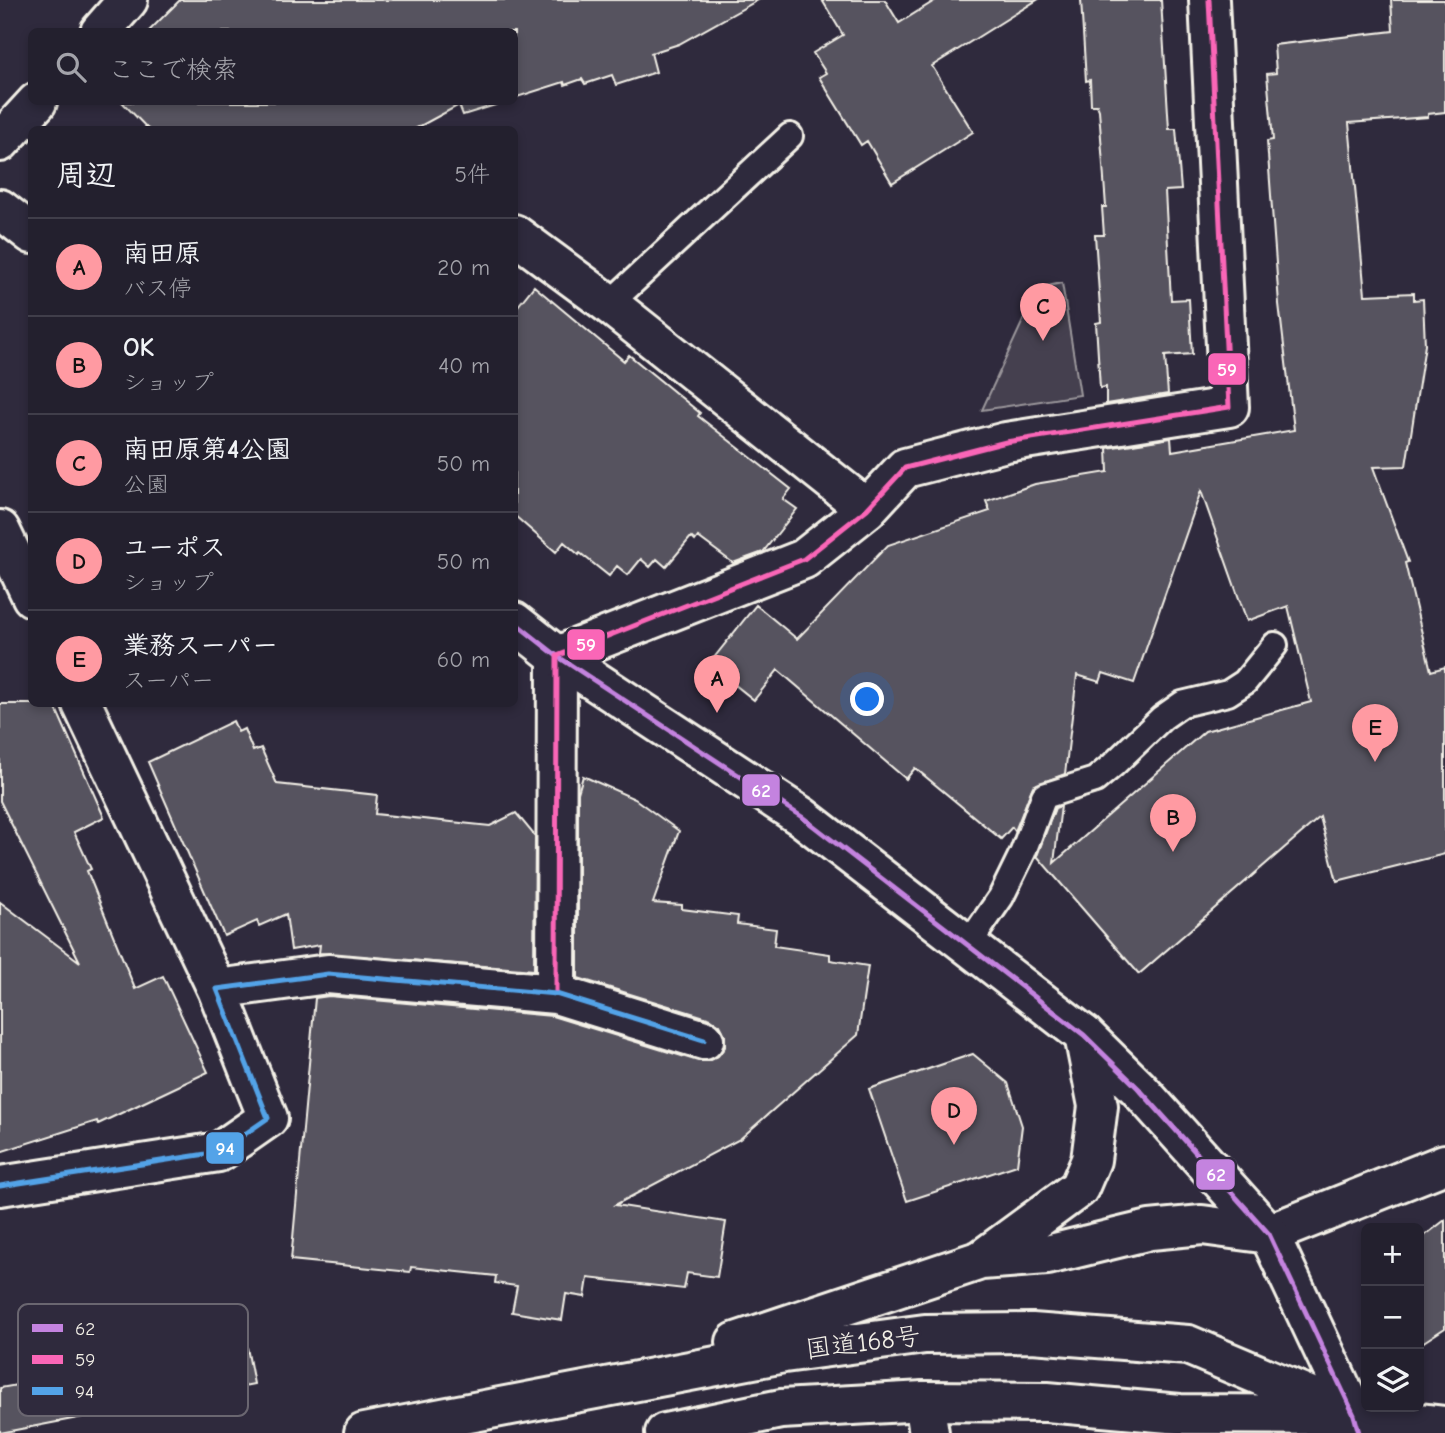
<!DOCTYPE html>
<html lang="ja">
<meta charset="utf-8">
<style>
body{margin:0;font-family:"Comic Neue","Klee One",sans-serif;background:#2f2d3a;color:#f1f3f6}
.controls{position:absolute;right:21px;bottom:21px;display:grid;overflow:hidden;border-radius:10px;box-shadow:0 4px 10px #0003}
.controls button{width:63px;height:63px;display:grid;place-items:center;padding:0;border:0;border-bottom:2px solid #403e4a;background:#23202e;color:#f1f3f6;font:35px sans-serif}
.you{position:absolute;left:868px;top:700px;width:24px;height:24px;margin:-18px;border:5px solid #fff;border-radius:50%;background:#1a73e8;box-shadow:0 0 0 10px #1a73e833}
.badge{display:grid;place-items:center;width:46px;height:46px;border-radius:50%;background:#ff9aa2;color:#111;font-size:23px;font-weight:700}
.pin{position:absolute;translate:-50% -58px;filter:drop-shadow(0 2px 4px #0008)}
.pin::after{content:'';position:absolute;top:37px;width:24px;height:21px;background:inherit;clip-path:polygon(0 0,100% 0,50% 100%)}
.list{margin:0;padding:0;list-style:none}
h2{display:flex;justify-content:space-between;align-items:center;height:91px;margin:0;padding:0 28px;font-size:30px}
h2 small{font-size:23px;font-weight:400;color:#a3a3aa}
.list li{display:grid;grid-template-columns:46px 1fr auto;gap:21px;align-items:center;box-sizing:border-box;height:98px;padding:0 28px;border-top:2px solid #403e4a}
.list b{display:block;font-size:26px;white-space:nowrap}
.list p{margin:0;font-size:23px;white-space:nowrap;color:#a3a3aa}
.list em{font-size:23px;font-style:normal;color:#a3a3aa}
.icon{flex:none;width:38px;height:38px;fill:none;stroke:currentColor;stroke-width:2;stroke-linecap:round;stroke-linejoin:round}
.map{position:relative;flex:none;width:1445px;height:1433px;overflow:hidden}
.search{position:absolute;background:#23202e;box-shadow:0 4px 10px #0003;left:28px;top:28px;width:490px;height:77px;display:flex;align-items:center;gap:18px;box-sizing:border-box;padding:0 24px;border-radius:10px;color:#a3a3aa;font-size:26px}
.panel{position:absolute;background:#23202e;box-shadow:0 4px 10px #0003;left:28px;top:126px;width:490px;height:581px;border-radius:10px}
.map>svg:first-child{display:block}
.park{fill:#454050;stroke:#9c989c;stroke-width:2}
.building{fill:#56525f;stroke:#f4f1e8;stroke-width:2}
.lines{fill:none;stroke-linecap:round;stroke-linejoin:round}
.service-casing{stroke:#f4f1e8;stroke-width:30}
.minor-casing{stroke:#f4f1e8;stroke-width:44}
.tertiary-casing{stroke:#f4f1e8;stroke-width:44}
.secondary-casing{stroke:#f4f1e8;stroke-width:44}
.trunk-casing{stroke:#f4f1e8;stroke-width:44}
.service{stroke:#2f2a3d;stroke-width:24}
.minor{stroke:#2f2a3d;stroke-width:38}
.tertiary{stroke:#2f2a3d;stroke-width:38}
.secondary{stroke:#2f2a3d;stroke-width:38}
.trunk{stroke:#2f2a3d;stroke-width:38}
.bus-1-casing{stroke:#2f2a3d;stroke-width:10}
.bus-2-casing{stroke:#2f2a3d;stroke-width:10}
.bus-3-casing{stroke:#2f2a3d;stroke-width:10}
.bus-1{stroke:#c483df;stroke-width:5}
.bus-2{stroke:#fa66b7;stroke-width:5}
.bus-3{stroke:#53a3e8;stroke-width:5}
.labels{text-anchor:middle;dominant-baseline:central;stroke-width:6;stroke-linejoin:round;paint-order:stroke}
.street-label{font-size:26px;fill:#f4f1e8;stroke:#2f2a3d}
.key{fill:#2f2a3d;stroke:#6a6670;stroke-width:2}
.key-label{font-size:19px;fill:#f4f1e8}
.line-badge{stroke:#2f2a3d;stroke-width:2.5}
.badge-label{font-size:19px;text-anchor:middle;font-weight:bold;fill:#fff}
</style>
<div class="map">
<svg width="1445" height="1433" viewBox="0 0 1445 1433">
<rect width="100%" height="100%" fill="#2f2a3d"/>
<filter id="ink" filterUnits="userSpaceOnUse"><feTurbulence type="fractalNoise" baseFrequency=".0143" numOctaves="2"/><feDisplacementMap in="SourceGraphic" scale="14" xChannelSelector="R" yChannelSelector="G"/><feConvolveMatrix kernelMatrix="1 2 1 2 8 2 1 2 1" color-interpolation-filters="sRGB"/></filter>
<g filter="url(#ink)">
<path class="park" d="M1062,283l18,112 -98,15 56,-122z"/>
<path class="building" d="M180,0h578l-79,44 -28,9 5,19 -40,13 -4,-10 -27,9 -3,-5 -17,6 -1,-3 -50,16v-66h-366z
M822,0h63l14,23 37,-23h101l-105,66 41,66 -81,51 -25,-42 -6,4 -42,-68 7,-4 -13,-20 30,-18z
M1081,0h80l8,129h7l5,61 -16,1 6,109 18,-1 3,55 -27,2 3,38 -62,10v-17l-6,1 -4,-65 5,-1 -6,-87h9l-2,-28h4l-7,-97 -2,-5h-6l-1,-25 -4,1z
M1391,0h54v112l-17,2v3l-79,6 16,172 49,-2v7l9,-1 2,46 -19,121 -33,1 35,95 -3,1 26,108 14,-4v187l-108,27 -17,-64 -181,157 -102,-118 18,-48 6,-2 -7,57 151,-132 106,-29 -23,-96 -41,15 -46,-130 -67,192 -31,-10 -3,9 -23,-7 -12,99 -32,12 -18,45 -3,-4 -11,12 -86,-71 -9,11 -128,-109 -24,30 -45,-36 47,-59 41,34 91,-94 102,-34 -4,-10 49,-17 73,-12 -1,-24 64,-10 1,13 122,-21 -15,-126 -12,-163 6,-1 -6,-66 9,-1 -2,-28 119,-14z
M122,102h383l-42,13 -4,-10 -46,25h-264z
M534,286l90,75 5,-6 71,58 -2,3 93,73 -8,10 14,10 -34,43 -30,11 -35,-26 -3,4 -4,-4 -25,30 -9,-8 -7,8 -9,-8 -13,16 -11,-9 -8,10 -29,-23 -1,2 -15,-13 -8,10 -42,-37v-204z
M0,704h54l50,113 -30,15 17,37 -4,2 48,118 28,-13 45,96 -110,52 -1,-3 -97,31v-250l80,60 -80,-161z
M233,721l5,11 6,-3 9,22 8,-3 16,36 100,11 -2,19 115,12 26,-13 19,23 -1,134 -215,-17 1,-8 -29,5 -5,-36 -27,12 -2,-5 -33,15 -76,-174z
M583,776l52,23 44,32 -26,72 29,2v4l56,7 -1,8 39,5 -2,17 56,8v6l38,6 -10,69 -118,104 -125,66 111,17 -9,55 -30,-4 -3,16 -96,-11 -3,19 -19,-3 -4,26 -50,-8 5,-26 -22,-3 1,-7 -85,-9 -1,5 -119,-12 24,-262 14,-2 223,20 146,45h11l9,-5 7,-9v-12l-5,-10 -9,-6 -133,-41v-185z
M973,1054l35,29 14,43 -5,39 -110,36 -38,-112z
M1445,1220v108l-26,17v-105z
M241,1316l13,68 -254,49v-45l184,-33 -5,-28z"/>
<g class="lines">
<defs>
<path id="service" d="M609,304l181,-168
M968,945l33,-48 22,-45 21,-56 51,-16 18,-15 49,-47 20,-14 46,-11 17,-11 30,-37"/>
<path id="minor" d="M100,32l28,-32
M0,142l37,-40
M514,234l95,70 258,205
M0,530l32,67
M82,704l135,285
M556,994l1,-338 247,-97 63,-50 38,-41 101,-26 223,-35 -20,-407
M0,1186l219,-34 49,-34 -51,-129 111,-15 228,20 148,46
M924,1401l5,32"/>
<path id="tertiary" d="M1269,1234l176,-70"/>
<path id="secondary" d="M0,209l32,25
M514,622l43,34 245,161 282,218 54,53 131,146 85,181"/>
<path id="trunk" d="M981,1260l98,-72 12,-28 7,-54 -14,-71
M736,1342l245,-82 66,-5 103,-25 52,-5 67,9
M364,1433l420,-80 141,-19 107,-1 156,12 166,70
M665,1433l116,-24 143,-8 123,1 133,12 174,1 91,11"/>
</defs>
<use href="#service" class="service-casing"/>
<use href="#minor" class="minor-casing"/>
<use href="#tertiary" class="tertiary-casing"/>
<use href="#secondary" class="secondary-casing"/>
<use href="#trunk" class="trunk-casing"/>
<use href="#service" class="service"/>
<use href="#minor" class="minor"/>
<use href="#tertiary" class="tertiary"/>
<use href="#secondary" class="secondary"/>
<use href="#trunk" class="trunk"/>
<defs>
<path id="bus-1" d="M514,622l43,34 245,161 282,218 54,53 131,146 85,181 5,18"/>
<path id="bus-2" d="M556,994l1,-338 247,-97 63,-50 38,-41 101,-26 223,-35 -20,-407"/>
<path id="bus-3" d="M0,1186l219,-34 49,-34 -51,-129 111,-15 228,20 148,46"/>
</defs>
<use href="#bus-1" class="bus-1-casing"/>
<use href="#bus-2" class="bus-2-casing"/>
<use href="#bus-3" class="bus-3-casing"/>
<use href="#bus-1" class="bus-1"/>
<use href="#bus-2" class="bus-2"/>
<use href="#bus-3" class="bus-3"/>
</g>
</g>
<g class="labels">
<g class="street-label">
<text transform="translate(863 1343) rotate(-7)">国道168号</text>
</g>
</g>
<rect x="18" y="1304" width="230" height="112" rx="10" class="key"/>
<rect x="32" y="1324" width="31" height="8" fill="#c483df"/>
<rect x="32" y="1355" width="31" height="9" fill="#fa66b7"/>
<rect x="32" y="1387" width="31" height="8" fill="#53a3e8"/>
<g class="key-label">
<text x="75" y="1335">62</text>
<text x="75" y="1366">59</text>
<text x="75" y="1398">94</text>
</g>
<g class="line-badge">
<rect x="1207" y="352" width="40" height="34" rx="7" fill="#fa66b7"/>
<rect x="566" y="628" width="40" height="33" rx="7" fill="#fa66b7"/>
<rect x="741" y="773" width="40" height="34" rx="7" fill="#c483df"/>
<rect x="205" y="1131" width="40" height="34" rx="7" fill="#53a3e8"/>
<rect x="1195" y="1158" width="41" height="33" rx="7" fill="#c483df"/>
</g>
<g class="badge-label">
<text x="1227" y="376">59</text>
<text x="586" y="651">59</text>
<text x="761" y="797">62</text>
<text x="225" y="1155">94</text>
<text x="1216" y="1181">62</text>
</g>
</svg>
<div class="controls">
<button>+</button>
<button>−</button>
<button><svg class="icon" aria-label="layers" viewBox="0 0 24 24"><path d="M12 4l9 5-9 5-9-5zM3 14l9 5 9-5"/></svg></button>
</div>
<div class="you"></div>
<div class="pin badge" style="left:717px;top:713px">A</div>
<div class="pin badge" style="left:1173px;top:852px">B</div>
<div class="pin badge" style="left:1043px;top:341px">C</div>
<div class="pin badge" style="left:954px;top:1145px">D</div>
<div class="pin badge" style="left:1375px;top:762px">E</div>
<div class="search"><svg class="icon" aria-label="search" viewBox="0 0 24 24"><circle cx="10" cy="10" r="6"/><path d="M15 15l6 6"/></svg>ここで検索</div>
<section class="panel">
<h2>周辺<small>5件</small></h2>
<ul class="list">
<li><span class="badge">A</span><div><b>南田原</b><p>バス停</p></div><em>20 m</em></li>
<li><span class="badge">B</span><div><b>OK</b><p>ショップ</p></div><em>40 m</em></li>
<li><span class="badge">C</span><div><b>南田原第4公園</b><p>公園</p></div><em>50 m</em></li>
<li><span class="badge">D</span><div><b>ユーポス</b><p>ショップ</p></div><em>50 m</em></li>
<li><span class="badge">E</span><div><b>業務スーパー</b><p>スーパー</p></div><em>60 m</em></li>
</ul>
</section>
</div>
